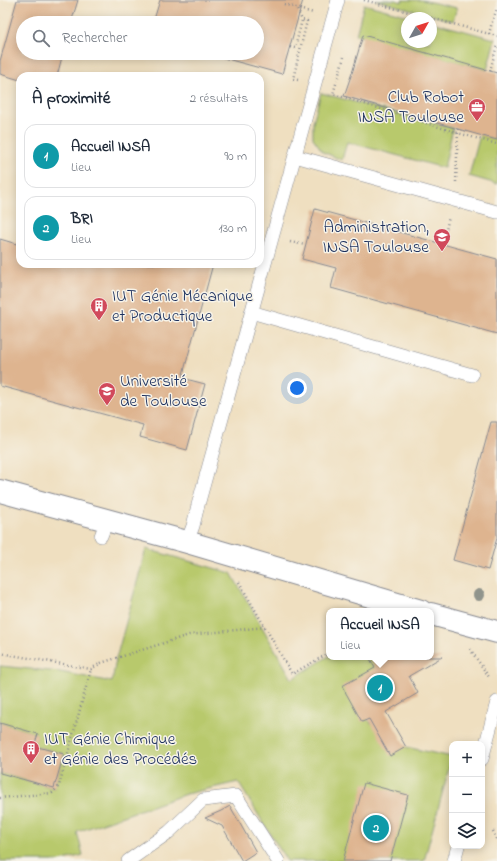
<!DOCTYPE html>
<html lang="fr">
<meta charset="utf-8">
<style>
body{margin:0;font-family:"Indie Flower",sans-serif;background:#f6f6f7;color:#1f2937}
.controls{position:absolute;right:12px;bottom:12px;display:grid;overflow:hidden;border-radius:8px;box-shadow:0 2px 10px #0003}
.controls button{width:36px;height:36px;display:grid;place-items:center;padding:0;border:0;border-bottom:1px solid #e0e1e3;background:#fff;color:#1f2937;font:20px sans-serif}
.compass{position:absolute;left:401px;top:12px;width:36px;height:36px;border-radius:50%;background:#fff;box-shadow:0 2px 10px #0003;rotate:51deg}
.you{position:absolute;left:297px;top:388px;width:14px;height:14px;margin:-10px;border:3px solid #fff;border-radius:50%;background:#1a73e8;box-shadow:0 0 0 6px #1a73e833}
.badge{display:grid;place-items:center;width:26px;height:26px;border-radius:50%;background:#2563eb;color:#fff;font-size:13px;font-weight:700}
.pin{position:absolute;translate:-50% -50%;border:2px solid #fff;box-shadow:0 1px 4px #0006}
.popup{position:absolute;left:326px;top:608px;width:108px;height:52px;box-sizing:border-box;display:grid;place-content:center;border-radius:8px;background:#fff;filter:drop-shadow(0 1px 3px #0005);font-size:13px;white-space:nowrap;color:#747a83}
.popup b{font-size:15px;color:#1f2937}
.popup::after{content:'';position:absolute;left:50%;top:100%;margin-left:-8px;border:8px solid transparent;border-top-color:#fff}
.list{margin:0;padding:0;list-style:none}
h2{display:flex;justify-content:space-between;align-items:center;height:52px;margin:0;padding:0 16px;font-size:17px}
h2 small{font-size:13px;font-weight:400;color:#747a83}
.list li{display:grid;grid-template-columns:26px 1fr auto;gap:12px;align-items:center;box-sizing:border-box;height:64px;margin:0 8px 8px;padding:0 8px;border:1px solid #e0e1e3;border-radius:12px}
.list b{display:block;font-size:15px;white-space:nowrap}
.list p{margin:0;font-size:13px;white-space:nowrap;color:#747a83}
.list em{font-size:13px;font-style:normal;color:#747a83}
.icon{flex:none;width:22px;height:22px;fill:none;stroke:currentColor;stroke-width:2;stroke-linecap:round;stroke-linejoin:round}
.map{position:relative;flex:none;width:497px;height:861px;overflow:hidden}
.search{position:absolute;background:#fff;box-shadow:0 2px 10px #0003;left:16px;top:16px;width:248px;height:44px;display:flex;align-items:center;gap:10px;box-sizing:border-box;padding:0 14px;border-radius:22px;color:#747a83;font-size:15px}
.panel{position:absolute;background:#fff;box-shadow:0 2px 10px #0003;left:16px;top:72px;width:248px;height:196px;border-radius:12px}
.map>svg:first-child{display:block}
.green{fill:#b8c96c;stroke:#6a7c65}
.building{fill:#deb48f}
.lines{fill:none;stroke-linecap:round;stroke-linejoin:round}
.service-casing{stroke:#85878f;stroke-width:14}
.minor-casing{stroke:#85878f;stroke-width:24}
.path{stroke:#85878f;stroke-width:2.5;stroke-dasharray:1 3;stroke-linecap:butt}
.service{stroke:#fff;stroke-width:13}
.minor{stroke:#fff;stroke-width:22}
.tree{fill:#90948c}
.labels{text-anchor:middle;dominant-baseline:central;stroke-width:3;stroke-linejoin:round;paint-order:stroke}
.poi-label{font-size:17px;fill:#1b2f5e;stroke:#f7f3e8;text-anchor:start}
</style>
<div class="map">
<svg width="497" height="861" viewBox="0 0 497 861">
<rect width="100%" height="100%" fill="#f7f3e8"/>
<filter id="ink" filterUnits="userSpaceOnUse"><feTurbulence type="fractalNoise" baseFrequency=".025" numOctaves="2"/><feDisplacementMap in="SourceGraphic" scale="8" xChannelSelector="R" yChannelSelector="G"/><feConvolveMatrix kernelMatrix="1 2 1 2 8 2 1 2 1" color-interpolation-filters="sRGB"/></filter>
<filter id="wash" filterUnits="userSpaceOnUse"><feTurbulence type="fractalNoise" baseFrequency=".012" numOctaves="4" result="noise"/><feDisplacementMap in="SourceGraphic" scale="16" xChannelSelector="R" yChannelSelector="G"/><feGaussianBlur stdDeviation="0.9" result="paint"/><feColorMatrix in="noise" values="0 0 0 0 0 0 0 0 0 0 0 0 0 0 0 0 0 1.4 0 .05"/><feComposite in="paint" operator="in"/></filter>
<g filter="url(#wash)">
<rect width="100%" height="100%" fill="#efdfc0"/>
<path class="green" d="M376,0h19l7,2v-2h20l35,8 -4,13z
M364,4l52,14h-9v24h24v-20l64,17 -8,31 -131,-35z
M321,93l132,35 -9,40 -97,-26 -5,18 -19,-8 -10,-14v-16z
M480,135l17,5v44l-28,-8z
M146,549l85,24 61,106 37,-23v1h51l-1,11 -12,51 5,5 34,23 46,10 -28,104h-137l-49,-79 -52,12 -109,38 6,23 -23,6h-60v-88l54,15 10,-34 -30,-8 3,-12 -37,-11v-57l60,6 52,10 4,-23z"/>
<g id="blocks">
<path class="building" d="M17,0h61l-7,23h-48v30h40l-6,23h-37v4l-20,-6v-13z
M160,0h143l-21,74 -77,-21h52v-30h-104z
M363,35l134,38v67l-39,-11 -114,-33 9,-26z
M315,209l182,50v75l-166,-46 5,-20 -34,-9z
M0,239l20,6v19h193l-31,114 23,6 -18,66 -47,-13 3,-12 -143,-39z
M491,422h6v116l-9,32 -35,-10z
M369,657h73l-33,19 9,17 -32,19 20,35 -16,9 -21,-37 -7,3 -20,-36 33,-18z
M0,723l38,11 -4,12 30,8 -10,34 -54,-15z
M364,783l44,12 -18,66h-47z
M230,806l26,46 -14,9 -20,-35 -17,-8 16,-7z"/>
</g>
</g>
<g filter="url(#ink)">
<use href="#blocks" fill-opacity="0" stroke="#85878f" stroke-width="1"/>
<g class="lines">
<defs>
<path id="service" d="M295,156l202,56
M251,312l221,63
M101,536l6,-16
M187,542l6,-16 5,-21 140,-505
M482,759l15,-57
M128,861l41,-29 34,-32 33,-4 42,65
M454,861l4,-15"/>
<path id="minor" d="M0,491l187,51 234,69
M431,614l66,18"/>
</defs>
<use href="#service" class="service-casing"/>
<use href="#minor" class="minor-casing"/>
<path class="path" d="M364,0l66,18
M284,4l18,6 12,3
M431,18l66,18
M489,34l3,-12 5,-13
M290,47l5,1 7,-28 -5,-11
M344,57l-11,37 125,39 39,11
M490,71l7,-26
M298,80l-5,-1 14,-58 -5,-1
M20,117v-1
M456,182l2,-53
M290,242l15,3
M445,244v-10l4,-17
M239,582l53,92 37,-21
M470,649l19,28
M0,653l91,16 10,-6 88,-28 76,-8
M0,798l52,-5 7,-7 32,-117
M493,831l4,9"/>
<use href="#service" class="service"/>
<use href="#minor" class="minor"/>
</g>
<circle class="tree" cx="479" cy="595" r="6"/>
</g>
<defs>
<symbol id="office-pin" viewBox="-11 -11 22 30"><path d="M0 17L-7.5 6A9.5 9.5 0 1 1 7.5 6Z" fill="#d1495b" stroke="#f7f3e8"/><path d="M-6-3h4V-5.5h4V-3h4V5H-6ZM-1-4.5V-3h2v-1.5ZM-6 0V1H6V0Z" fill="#fff"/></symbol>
<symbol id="school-pin" viewBox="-11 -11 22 30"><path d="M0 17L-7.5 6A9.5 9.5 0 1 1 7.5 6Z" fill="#d1495b" stroke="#f7f3e8"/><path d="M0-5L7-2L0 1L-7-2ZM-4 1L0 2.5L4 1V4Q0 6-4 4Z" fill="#fff"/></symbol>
<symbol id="building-pin" viewBox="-11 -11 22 30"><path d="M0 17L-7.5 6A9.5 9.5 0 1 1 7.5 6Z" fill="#d1495b" stroke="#f7f3e8"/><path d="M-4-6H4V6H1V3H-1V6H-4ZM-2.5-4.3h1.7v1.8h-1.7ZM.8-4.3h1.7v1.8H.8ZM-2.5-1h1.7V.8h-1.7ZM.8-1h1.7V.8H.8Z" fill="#fff"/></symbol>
<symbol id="university-pin" viewBox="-11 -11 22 30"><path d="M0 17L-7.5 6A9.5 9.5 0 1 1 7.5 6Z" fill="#d1495b" stroke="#f7f3e8"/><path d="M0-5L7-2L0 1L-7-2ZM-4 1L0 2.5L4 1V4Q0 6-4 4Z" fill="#fff"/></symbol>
</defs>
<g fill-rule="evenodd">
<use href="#office-pin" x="467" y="97" width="20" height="27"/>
<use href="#school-pin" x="432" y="227" width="20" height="27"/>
<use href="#building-pin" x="89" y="296" width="20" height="27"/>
<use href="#university-pin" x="97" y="381" width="20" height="27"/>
<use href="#building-pin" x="21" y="739" width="20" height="27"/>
</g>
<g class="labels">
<g class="poi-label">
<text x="464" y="97" text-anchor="end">Club Robot<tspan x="464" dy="20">INSA Toulouse</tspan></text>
<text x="429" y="227" text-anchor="end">Administration,<tspan x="429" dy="20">INSA Toulouse</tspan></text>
<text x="112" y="296">IUT Génie Mécanique<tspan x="112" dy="20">et Productique</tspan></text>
<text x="120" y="381">Université<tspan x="120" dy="20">de Toulouse</tspan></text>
<text x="44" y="739">IUT Génie Chimique<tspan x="44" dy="20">et Génie des Procédés</tspan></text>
</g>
</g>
</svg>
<div class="controls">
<button>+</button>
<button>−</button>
<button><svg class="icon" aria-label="layers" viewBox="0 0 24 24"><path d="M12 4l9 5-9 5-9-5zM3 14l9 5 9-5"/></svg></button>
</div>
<svg class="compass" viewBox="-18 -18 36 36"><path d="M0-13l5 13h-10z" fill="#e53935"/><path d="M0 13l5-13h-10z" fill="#747a83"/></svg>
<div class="you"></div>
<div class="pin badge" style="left:380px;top:688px;background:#0f9aa8">1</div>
<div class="popup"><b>Accueil INSA</b>Lieu</div>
<div class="pin badge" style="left:376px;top:828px;background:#0f9aa8">2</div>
<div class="search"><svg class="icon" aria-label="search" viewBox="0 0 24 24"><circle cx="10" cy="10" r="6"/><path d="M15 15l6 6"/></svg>Rechercher</div>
<section class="panel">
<h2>À proximité<small>2 résultats</small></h2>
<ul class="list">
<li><span class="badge" style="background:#0f9aa8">1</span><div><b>Accueil INSA</b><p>Lieu</p></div><em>90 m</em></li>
<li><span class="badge" style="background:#0f9aa8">2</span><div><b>BRI</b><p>Lieu</p></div><em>130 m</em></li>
</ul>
</section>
</div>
